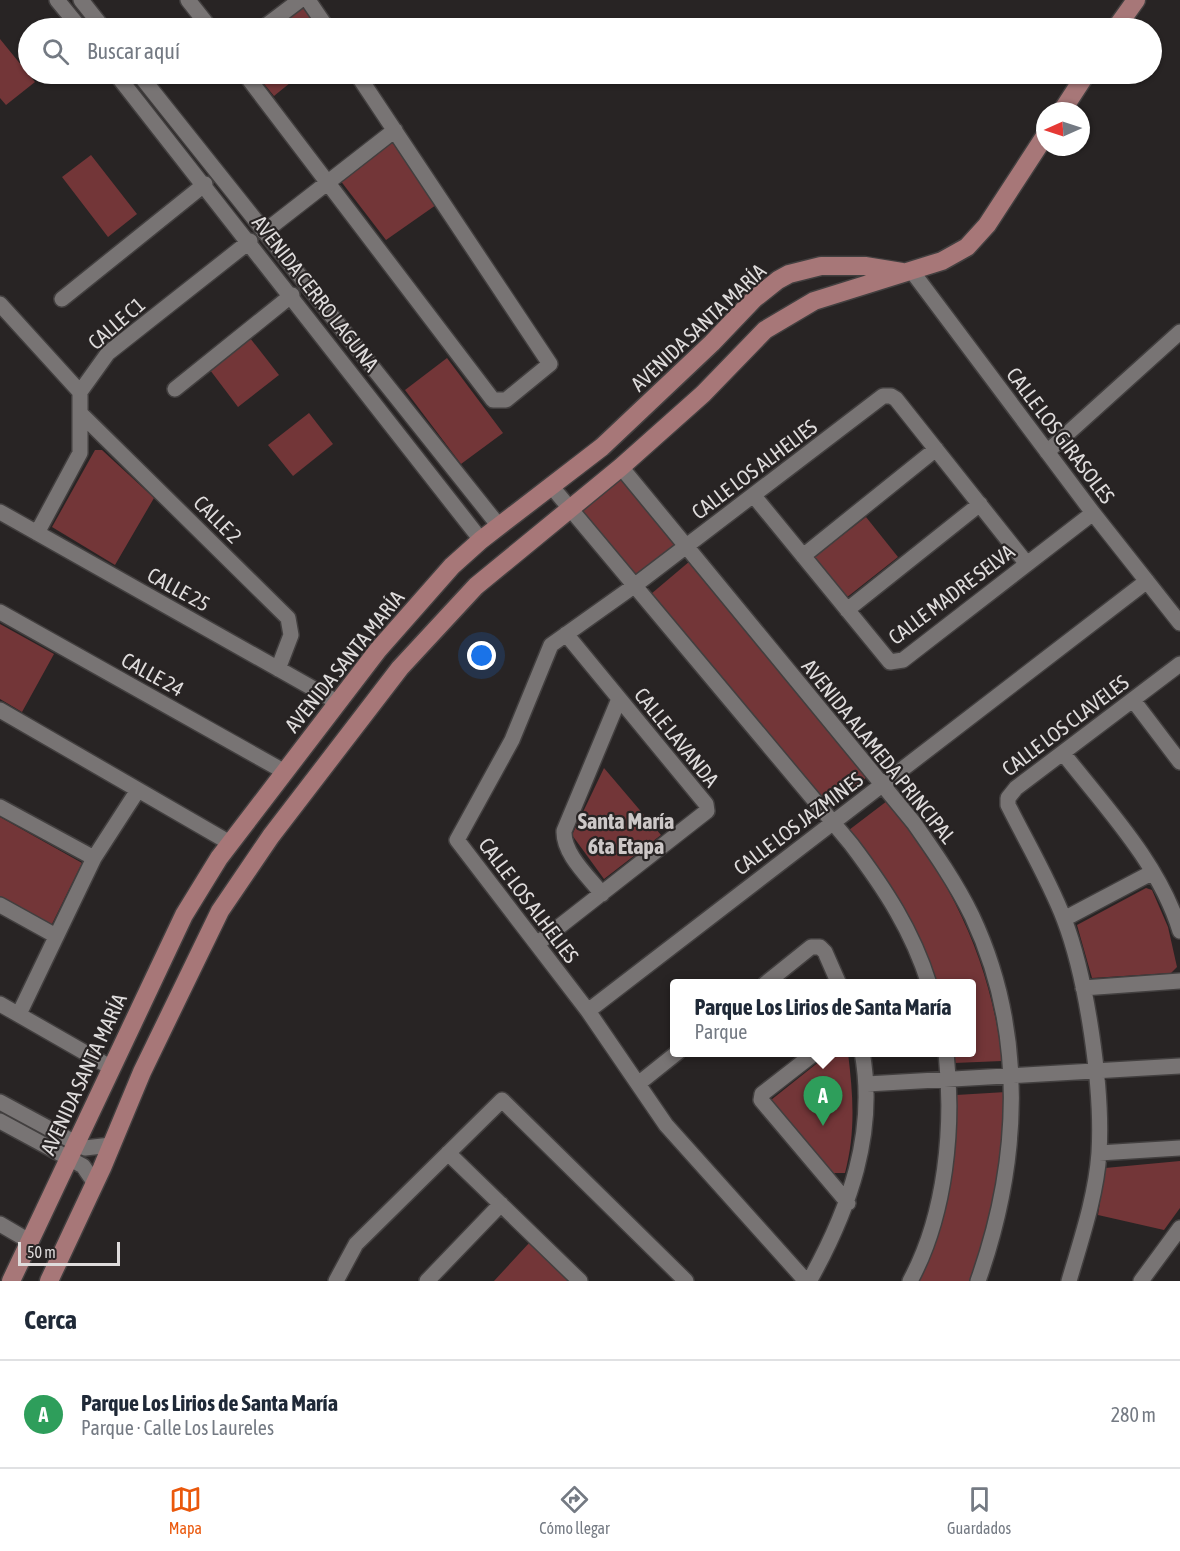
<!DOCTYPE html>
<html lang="es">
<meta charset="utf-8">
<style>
body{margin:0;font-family:"Asap Condensed",sans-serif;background:#f2f2f3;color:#1f2937}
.compass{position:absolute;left:1036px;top:102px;width:54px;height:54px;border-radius:50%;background:#fff;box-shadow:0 2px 4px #0004;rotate:267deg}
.scale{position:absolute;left:18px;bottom:15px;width:102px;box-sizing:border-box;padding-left:6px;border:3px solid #dfdcdc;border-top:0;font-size:16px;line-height:21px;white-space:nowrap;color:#dfdcdc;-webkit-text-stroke:4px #282424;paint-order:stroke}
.you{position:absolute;left:482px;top:656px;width:21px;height:21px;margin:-15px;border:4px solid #fff;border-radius:50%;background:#1a73e8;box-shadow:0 0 0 9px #1a73e833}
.badge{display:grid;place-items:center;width:39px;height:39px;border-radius:50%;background:#ea580c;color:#fff;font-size:20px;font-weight:700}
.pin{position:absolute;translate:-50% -50px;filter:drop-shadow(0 2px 3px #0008)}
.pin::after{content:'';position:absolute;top:32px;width:21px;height:18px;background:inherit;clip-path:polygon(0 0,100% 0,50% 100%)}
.popup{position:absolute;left:670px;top:979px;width:306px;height:78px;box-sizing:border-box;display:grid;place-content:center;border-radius:6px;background:#fff;filter:drop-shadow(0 2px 4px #0005);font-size:20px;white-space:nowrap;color:#747a83}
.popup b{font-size:22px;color:#1f2937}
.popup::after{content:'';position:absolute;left:50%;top:100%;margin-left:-12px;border:12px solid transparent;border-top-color:#fff}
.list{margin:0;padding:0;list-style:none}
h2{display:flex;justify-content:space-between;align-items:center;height:78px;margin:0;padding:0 24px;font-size:26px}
h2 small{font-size:20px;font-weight:400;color:#747a83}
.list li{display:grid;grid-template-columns:39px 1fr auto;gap:18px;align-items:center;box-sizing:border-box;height:108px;padding:0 24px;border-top:2px solid #e0e1e3}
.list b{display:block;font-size:22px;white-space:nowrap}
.list p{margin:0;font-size:20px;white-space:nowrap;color:#747a83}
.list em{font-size:20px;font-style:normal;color:#747a83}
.icon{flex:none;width:33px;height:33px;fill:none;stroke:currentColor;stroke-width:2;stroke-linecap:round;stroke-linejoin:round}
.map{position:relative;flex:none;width:1180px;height:1281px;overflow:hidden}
.search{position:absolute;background:#fff;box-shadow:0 2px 4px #0004;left:18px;right:18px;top:18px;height:66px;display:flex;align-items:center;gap:15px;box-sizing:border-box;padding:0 21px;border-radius:33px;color:#747a83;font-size:22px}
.sheet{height:186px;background:#fff}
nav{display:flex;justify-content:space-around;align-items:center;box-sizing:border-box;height:84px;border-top:2px solid #e0e1e3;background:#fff;font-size:16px;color:#747a83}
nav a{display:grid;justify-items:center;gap:3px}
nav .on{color:#ea580c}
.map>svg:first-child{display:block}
.green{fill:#733638}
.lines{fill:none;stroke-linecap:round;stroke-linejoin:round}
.minor-casing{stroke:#423f3f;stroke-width:18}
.major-casing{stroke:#423f3f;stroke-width:21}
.minor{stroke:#787474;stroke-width:15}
.major{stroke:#a77778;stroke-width:18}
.labels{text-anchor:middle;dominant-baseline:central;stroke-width:4.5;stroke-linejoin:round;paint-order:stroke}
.street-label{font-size:21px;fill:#dfdcdc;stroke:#282424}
.neighbourhood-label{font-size:22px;font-weight:bold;fill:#cdc8c8;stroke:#282424}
</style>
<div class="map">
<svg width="1180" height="1281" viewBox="0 0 1180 1281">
<rect width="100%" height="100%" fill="#282424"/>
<path class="green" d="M301,5l16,23h-46z
M0,39l35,43 -29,23 -6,-7z
M256,74h45l-27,22z
M391,140l45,65 -50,35 -46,-60z
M91,155l46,59 -29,23 -46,-60z
M250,338l29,37 -41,32 -28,-37z
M447,358l56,75 -42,31 -56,-74z
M309,413l24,31 -40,32 -25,-31z
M95,450h7l52,48 -39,67 -63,-38z
M620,477l55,67 -41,33 -54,-67z
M866,517l32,40 -52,41 -32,-41z
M690,561l178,215 -40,34 -177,-216z
M0,624l54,30 -32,58 -22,-13z
M604,768l57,67 -57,44 -32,-44z
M887,801c63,75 105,162 115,260l-48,2 -2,-10 20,-1v-68l-35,-1c-21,-64 -47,-100 -88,-153z
M0,817l82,46 -31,63 -51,-30z
M1146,888l6,2 16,37 9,40 -6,6 -79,5 -15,-53z
M830,1053h18c5,41 8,78 -3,120h-12l-62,-73z
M1006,1092l-7,95 -27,94h-57l36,-108 5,-78z
M1180,1161v47l-16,22 -66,-15 7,-47z
M530,1242l39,39h-75z"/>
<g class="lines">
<defs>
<path id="minor" d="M57,0l23,28
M81,0l22,28
M188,0l22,28
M308,0l19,28
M263,28l37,-28
M116,74l365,466
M139,74l360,452
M245,74l248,326h13l44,-36 -193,-290
M264,232l131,-102
M911,270l182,243 87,110
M62,299l143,-115
M0,304l80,88
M175,389l117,-94
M80,413l208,205 3,17 -13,34
M1047,452l133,-120
M621,467l293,356c21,30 42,60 58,93 55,117 48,247 6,365
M552,487l299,357c34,45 61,86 78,140
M754,496l136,166 13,-2 190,-147
M0,512l337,190
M37,533l43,-80v-61l28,-39 142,-112
M803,556l133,-107
M847,610l133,-106
M0,612l285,160
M1133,700l47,62
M0,710l230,133
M1063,753c43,55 96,110 117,178
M0,807l94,51
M602,894c-13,-17 -39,-40 -38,-63l55,-132
M0,905l56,31
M1064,919l89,-47
M537,944l170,-133 -1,-7 -140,-170
M765,984l46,-37h9l5,5 14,32
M1083,988l97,-7
M0,1004l110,63
M588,1011l559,-430
M19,1014l75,-156 44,-68
M816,1052l-54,42 -1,6 87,103
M862,1052c15,81 -13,157 -51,226l-6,2 -139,-155 -78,-114 -131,-171 55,-100 39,-95 83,-59 249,-190h8l5,3 131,165
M638,1084l40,-32
M867,1084l313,-18
M0,1102l85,46 26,-3
M0,1121l83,45 11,16
M448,1153l132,128
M1099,1153l81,-5
M0,1224l29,17
M336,1281l20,-37 146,-144 184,181
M427,1281l74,-77
M910,1281c36,-66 44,-154 36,-229
M1069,1281c12,-41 27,-85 30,-128 4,-65 -12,-174 -35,-234 -15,-39 -37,-76 -56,-114v-7l8,-10 164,-124
M1141,1281l39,-53"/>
<path id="major" d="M1116,28l20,-28
M1062,111l24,-37
M11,1281l173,-366 35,-57 159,-208 74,-84 29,-26 121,-93 110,-104 42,-44 24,-19 11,-6 32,-8h44l37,6
M49,1281l53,-113 40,-96 78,-161 51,-75 129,-168 76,-82 145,-119 82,-73 62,-64 49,-29 128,-40 25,-14 20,-22 58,-89"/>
</defs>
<use href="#minor" class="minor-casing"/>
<use href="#major" class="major-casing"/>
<use href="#minor" class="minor"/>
<use href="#major" class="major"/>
</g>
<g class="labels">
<g class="street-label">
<text transform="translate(316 293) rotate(52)">AVENIDA CERRO LAGUNA</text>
<text transform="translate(116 323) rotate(-41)">CALLE C1</text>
<text transform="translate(698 327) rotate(-43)">AVENIDA SANTA MARÍA</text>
<text transform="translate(1061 435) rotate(53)">CALLE LOS GIRASOLES</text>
<text transform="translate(754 469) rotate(-37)">CALLE LOS ALHELIES</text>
<text transform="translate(218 519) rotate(45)">CALLE 2</text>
<text transform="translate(179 589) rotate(29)">CALLE 25</text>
<text transform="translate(951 594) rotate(-37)">CALLE MADRE SELVA</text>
<text transform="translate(344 661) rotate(-51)">AVENIDA SANTA MARÍA</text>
<text transform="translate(153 674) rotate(29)">CALLE 24</text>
<text transform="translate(1065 725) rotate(-37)">CALLE LOS CLAVELES</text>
<text transform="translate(677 737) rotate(51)">CALLE LAVANDA</text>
<text transform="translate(879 751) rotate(51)">AVENIDA ALAMEDA PRINCIPAL</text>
<text transform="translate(798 823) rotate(-37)">CALLE LOS JAZMINES</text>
<text transform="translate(529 900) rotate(53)">CALLE LOS ALHELIES</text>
<text transform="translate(83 1074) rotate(-65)">AVENIDA SANTA MARÍA</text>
</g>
<g class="neighbourhood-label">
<text x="626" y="821">Santa María<tspan x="626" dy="25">6ta Etapa</tspan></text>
</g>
</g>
</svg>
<svg class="compass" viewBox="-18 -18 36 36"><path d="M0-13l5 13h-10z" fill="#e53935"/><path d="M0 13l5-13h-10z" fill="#747a83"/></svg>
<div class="scale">50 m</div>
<div class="you"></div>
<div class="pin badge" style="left:823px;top:1126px;background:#2e9e5b">A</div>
<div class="popup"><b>Parque Los Lirios de Santa María</b>Parque</div>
<div class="search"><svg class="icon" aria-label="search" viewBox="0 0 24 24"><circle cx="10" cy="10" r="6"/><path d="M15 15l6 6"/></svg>Buscar aquí</div>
</div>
<section class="sheet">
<h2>Cerca<small></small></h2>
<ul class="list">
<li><span class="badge" style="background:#2e9e5b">A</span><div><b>Parque Los Lirios de Santa María</b><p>Parque · Calle Los Laureles</p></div><em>280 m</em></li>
</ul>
</section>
<nav>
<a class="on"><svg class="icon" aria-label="map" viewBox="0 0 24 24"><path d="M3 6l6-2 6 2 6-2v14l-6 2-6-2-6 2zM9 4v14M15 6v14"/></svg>Mapa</a>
<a><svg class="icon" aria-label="directions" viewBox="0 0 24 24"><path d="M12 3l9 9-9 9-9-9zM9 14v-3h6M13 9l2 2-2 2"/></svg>Cómo llegar</a>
<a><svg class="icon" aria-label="saved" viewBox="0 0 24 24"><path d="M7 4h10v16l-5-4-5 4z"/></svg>Guardados</a>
</nav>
